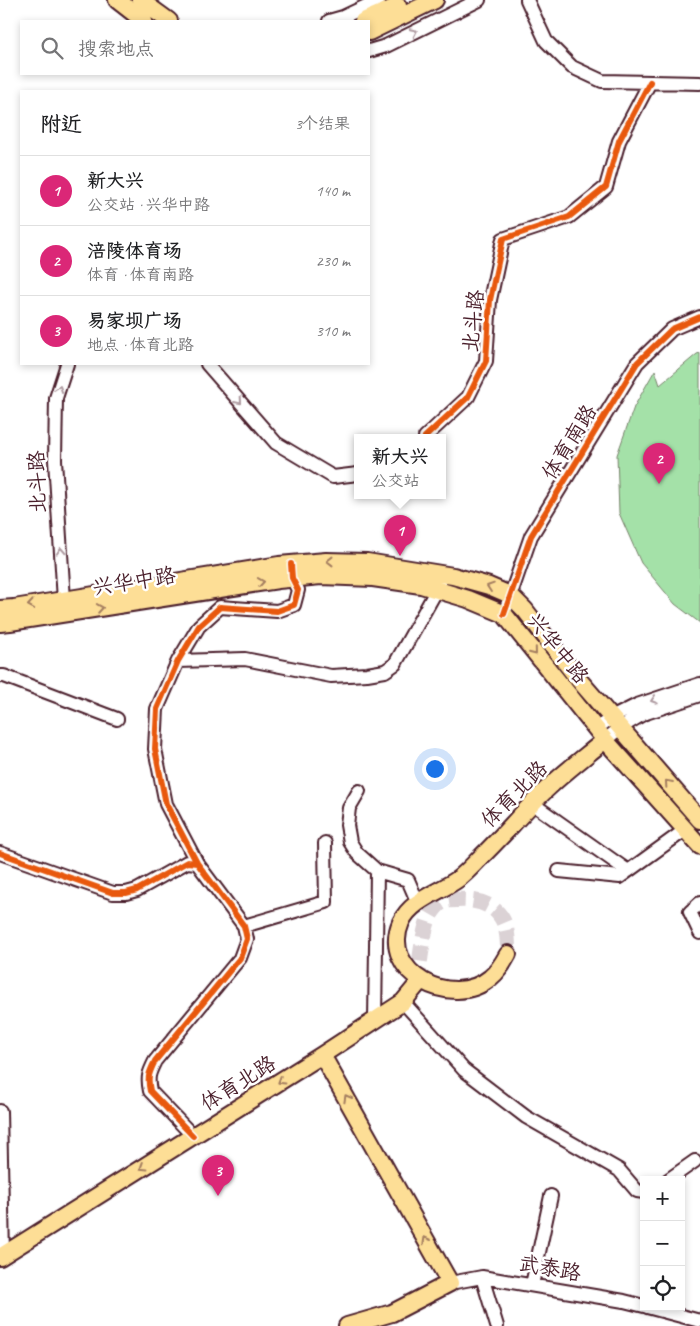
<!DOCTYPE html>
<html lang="zh">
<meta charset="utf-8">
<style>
body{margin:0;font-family:Caveat,"LXGW WenKai TC",sans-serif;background:#f6f6f6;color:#202124}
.controls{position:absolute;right:15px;bottom:15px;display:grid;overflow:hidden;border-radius:0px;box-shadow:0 2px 8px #0003}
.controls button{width:45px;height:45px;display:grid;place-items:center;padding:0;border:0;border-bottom:1px solid #e0e0e0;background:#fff;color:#202124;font:25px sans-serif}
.you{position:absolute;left:434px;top:768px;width:18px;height:18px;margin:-12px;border:4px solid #fff;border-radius:50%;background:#1a73e8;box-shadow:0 0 0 8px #1a73e833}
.badge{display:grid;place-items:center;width:32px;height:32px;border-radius:50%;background:#db2777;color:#fff;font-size:16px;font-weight:700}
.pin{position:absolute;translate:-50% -41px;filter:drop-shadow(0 1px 2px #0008)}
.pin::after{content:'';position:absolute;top:26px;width:18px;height:15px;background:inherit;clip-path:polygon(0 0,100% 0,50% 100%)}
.popup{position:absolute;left:354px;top:434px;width:92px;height:65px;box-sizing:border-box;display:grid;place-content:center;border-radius:0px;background:#fff;filter:drop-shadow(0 1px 4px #0005);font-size:16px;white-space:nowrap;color:#757577}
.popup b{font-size:19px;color:#202124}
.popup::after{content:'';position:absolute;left:50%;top:100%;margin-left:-10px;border:10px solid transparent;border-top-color:#fff}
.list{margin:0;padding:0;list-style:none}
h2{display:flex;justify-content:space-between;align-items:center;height:65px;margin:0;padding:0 20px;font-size:21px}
h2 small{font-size:16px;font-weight:400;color:#757577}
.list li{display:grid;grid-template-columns:32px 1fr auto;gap:15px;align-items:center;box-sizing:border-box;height:70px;padding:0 20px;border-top:1px solid #e0e0e0}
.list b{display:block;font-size:19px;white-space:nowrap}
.list p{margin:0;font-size:16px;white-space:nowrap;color:#757577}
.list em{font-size:16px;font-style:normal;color:#757577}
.icon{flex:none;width:28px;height:28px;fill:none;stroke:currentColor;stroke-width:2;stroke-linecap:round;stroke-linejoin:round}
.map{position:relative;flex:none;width:700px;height:1326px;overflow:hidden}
.search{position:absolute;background:#fff;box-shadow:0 2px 8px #0003;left:20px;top:20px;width:350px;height:55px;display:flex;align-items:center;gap:12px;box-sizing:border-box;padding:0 18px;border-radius:0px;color:#757577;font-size:19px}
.panel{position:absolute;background:#fff;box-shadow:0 2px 8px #0003;left:20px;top:90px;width:350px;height:275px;border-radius:0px}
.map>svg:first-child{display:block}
.park{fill:#a4e1a8;stroke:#77806a}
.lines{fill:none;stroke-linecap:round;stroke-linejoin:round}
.major-tunnel{stroke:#dbd2d5;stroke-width:16;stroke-dasharray:16 8;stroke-linecap:butt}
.minor-casing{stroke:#4a1f2b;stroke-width:16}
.major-casing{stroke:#4a1f2b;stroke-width:20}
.minor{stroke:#fff;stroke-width:12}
.major{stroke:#fdde96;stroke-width:16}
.cycleway-casing{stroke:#fff;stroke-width:9}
.cycleway{stroke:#e8590c;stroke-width:6}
.oneway{stroke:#ae9aa0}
.oneway2{stroke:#a47e60}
.labels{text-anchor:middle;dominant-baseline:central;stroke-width:5;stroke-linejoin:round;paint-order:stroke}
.street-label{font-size:21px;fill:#4a1f2b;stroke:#fff}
</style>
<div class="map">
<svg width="700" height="1326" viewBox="0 0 700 1326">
<rect width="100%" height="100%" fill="#fff"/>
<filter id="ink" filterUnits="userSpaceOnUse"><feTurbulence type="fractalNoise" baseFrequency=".02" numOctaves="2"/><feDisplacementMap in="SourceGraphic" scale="10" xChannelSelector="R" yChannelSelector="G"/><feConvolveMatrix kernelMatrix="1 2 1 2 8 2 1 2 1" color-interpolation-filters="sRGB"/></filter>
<g filter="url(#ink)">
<path class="park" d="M700,353v270l-25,-19 -34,-41 -22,-50 -2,-58 17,-48 21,-37 5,15 37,-31z"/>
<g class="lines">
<path class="major-tunnel" d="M417,985c2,-17 6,-58 14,-71 4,-6 8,-11 14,-13 4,-1 8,-1 12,-1 16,-1 34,2 44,17 7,11 7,24 7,37"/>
<defs>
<path id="minor" d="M527,0l19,41 26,26 30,14 98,2
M329,21l14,-4 36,-17
M369,51l17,-5 93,-46
M207,364l69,79 57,34 25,-3
M425,437l43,-40 18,-36 4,-61 13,-61 66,-22 37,-30 13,-46 31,-59
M64,600l-9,-140 1,-62 11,-34
M504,614l27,-78 106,-173 35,-34 28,-12
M178,661l67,-2 86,17 36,-2 18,-3 10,-7 45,-80
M0,676h4l113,43
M596,729l15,-11 26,-13 63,-21
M605,740l15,-12 23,-14 57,-19
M359,791l-10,17 -2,17 3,17 7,11 20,18 31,9 10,23
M533,804l95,67
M0,853l113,40h13l11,-3 50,-28 10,1 47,63 3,13 -7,19 -85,103c-6,12 -8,16 -5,30l43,45
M197,863l-31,-59 -11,-55 2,-40 21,-48 21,-35 21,-19 57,4 17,-6 4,-15 -6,-12v-6
M559,871l61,6 65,-47
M700,903l-10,9 10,21
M244,926l82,-24 -1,-59
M403,1002l61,68 62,47 93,53 18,21 7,1
M375,1021l2,-150
M0,1111l3,144
M668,1180l27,-19
M482,1277l15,49
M450,1283l32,-6 142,24 20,5
M532,1285l19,-89
M647,1307l53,14"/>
<path id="major" d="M117,0l27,21
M140,0l29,21
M363,21l35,-15
M369,32l66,-32
M0,609l14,-1 265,-43 47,-4 41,1 86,14 36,10 21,9 15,15 54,70 121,140
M0,623l10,-1 268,-42 43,-4 52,2 48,7 47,14 36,15 101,126 95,106
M508,954c-5,9 -10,18 -18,24 -38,32 -111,-5 -89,-56 10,-22 39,-30 57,-43 8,-6 15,-14 22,-21 24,-23 45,-49 69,-71 18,-17 37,-31 56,-47
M322,1055l128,228 -58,30 -45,13
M0,1257l322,-202 81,-53 14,-17"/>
</defs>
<use href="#minor" class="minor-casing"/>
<use href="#major" class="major-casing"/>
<use href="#minor" class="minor"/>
<use href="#major" class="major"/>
<defs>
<path id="cycleway" d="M425,437l43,-40 18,-36 4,-61 13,-61 66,-22 37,-30 13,-46 31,-59
M504,614l27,-78 106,-173 35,-34 28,-12
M0,853l113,40h13l11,-3 50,-28 10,1 47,63 3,13 -7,19 -85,103c-6,12 -8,16 -5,30l43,45
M197,863l-31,-59 -11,-55 2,-40 21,-48 21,-35 21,-19 57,4 17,-6 4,-15 -6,-12 -1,-14"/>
</defs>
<use href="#cycleway" class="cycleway-casing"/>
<use href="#cycleway" class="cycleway"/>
</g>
<defs><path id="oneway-chevron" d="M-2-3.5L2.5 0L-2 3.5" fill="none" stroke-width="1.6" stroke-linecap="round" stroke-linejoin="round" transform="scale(1.25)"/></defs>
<g class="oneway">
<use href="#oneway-chevron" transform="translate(414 32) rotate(-26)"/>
<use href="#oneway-chevron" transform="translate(59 389) rotate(-72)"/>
<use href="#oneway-chevron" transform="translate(239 401) rotate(49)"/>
<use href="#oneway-chevron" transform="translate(61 551) rotate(-93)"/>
<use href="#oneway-chevron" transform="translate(654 700) rotate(162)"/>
</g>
<g class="oneway2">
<use href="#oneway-chevron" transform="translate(330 561) rotate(180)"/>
<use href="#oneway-chevron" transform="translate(261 582) rotate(-9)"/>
<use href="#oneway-chevron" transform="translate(490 587) rotate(-161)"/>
<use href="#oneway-chevron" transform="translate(31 605) rotate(171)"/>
<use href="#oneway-chevron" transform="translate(100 608) rotate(-9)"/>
<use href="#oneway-chevron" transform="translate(534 652) rotate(51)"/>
<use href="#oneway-chevron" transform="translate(668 783) rotate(-131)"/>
<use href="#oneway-chevron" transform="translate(281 1081) rotate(148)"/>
<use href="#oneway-chevron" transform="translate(347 1098) rotate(-119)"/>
<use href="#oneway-chevron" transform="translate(143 1167) rotate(148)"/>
<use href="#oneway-chevron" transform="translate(426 1240) rotate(-119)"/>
</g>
</g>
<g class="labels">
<g class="street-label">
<text transform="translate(473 321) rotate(-84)">北斗路</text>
<text transform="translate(569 442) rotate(-58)">体育南路</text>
<text transform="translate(37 482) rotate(-92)">北斗路</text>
<text transform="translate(134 581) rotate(-9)">兴华中路</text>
<text transform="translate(558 648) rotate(51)">兴华中路</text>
<text transform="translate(514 794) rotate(-45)">体育北路</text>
<text transform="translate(238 1083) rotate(-32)">体育北路</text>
<text transform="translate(550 1268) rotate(10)">武泰路</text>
</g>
</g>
</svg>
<div class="controls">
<button>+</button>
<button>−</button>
<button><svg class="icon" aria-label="locate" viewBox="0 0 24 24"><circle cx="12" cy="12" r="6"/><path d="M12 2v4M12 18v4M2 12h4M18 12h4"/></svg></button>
</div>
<div class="you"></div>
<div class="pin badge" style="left:400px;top:556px">1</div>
<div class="popup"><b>新大兴</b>公交站</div>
<div class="pin badge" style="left:659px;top:484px">2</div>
<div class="pin badge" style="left:218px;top:1196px">3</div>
<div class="search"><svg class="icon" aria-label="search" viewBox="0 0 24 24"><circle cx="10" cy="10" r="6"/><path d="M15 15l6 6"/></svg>搜索地点</div>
<section class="panel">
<h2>附近<small>3个结果</small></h2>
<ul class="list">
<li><span class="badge">1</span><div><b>新大兴</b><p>公交站 · 兴华中路</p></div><em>140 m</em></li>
<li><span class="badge">2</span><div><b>涪陵体育场</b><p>体育 · 体育南路</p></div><em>230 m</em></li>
<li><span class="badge">3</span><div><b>易家坝广场</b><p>地点 · 体育北路</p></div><em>310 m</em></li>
</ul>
</section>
</div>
